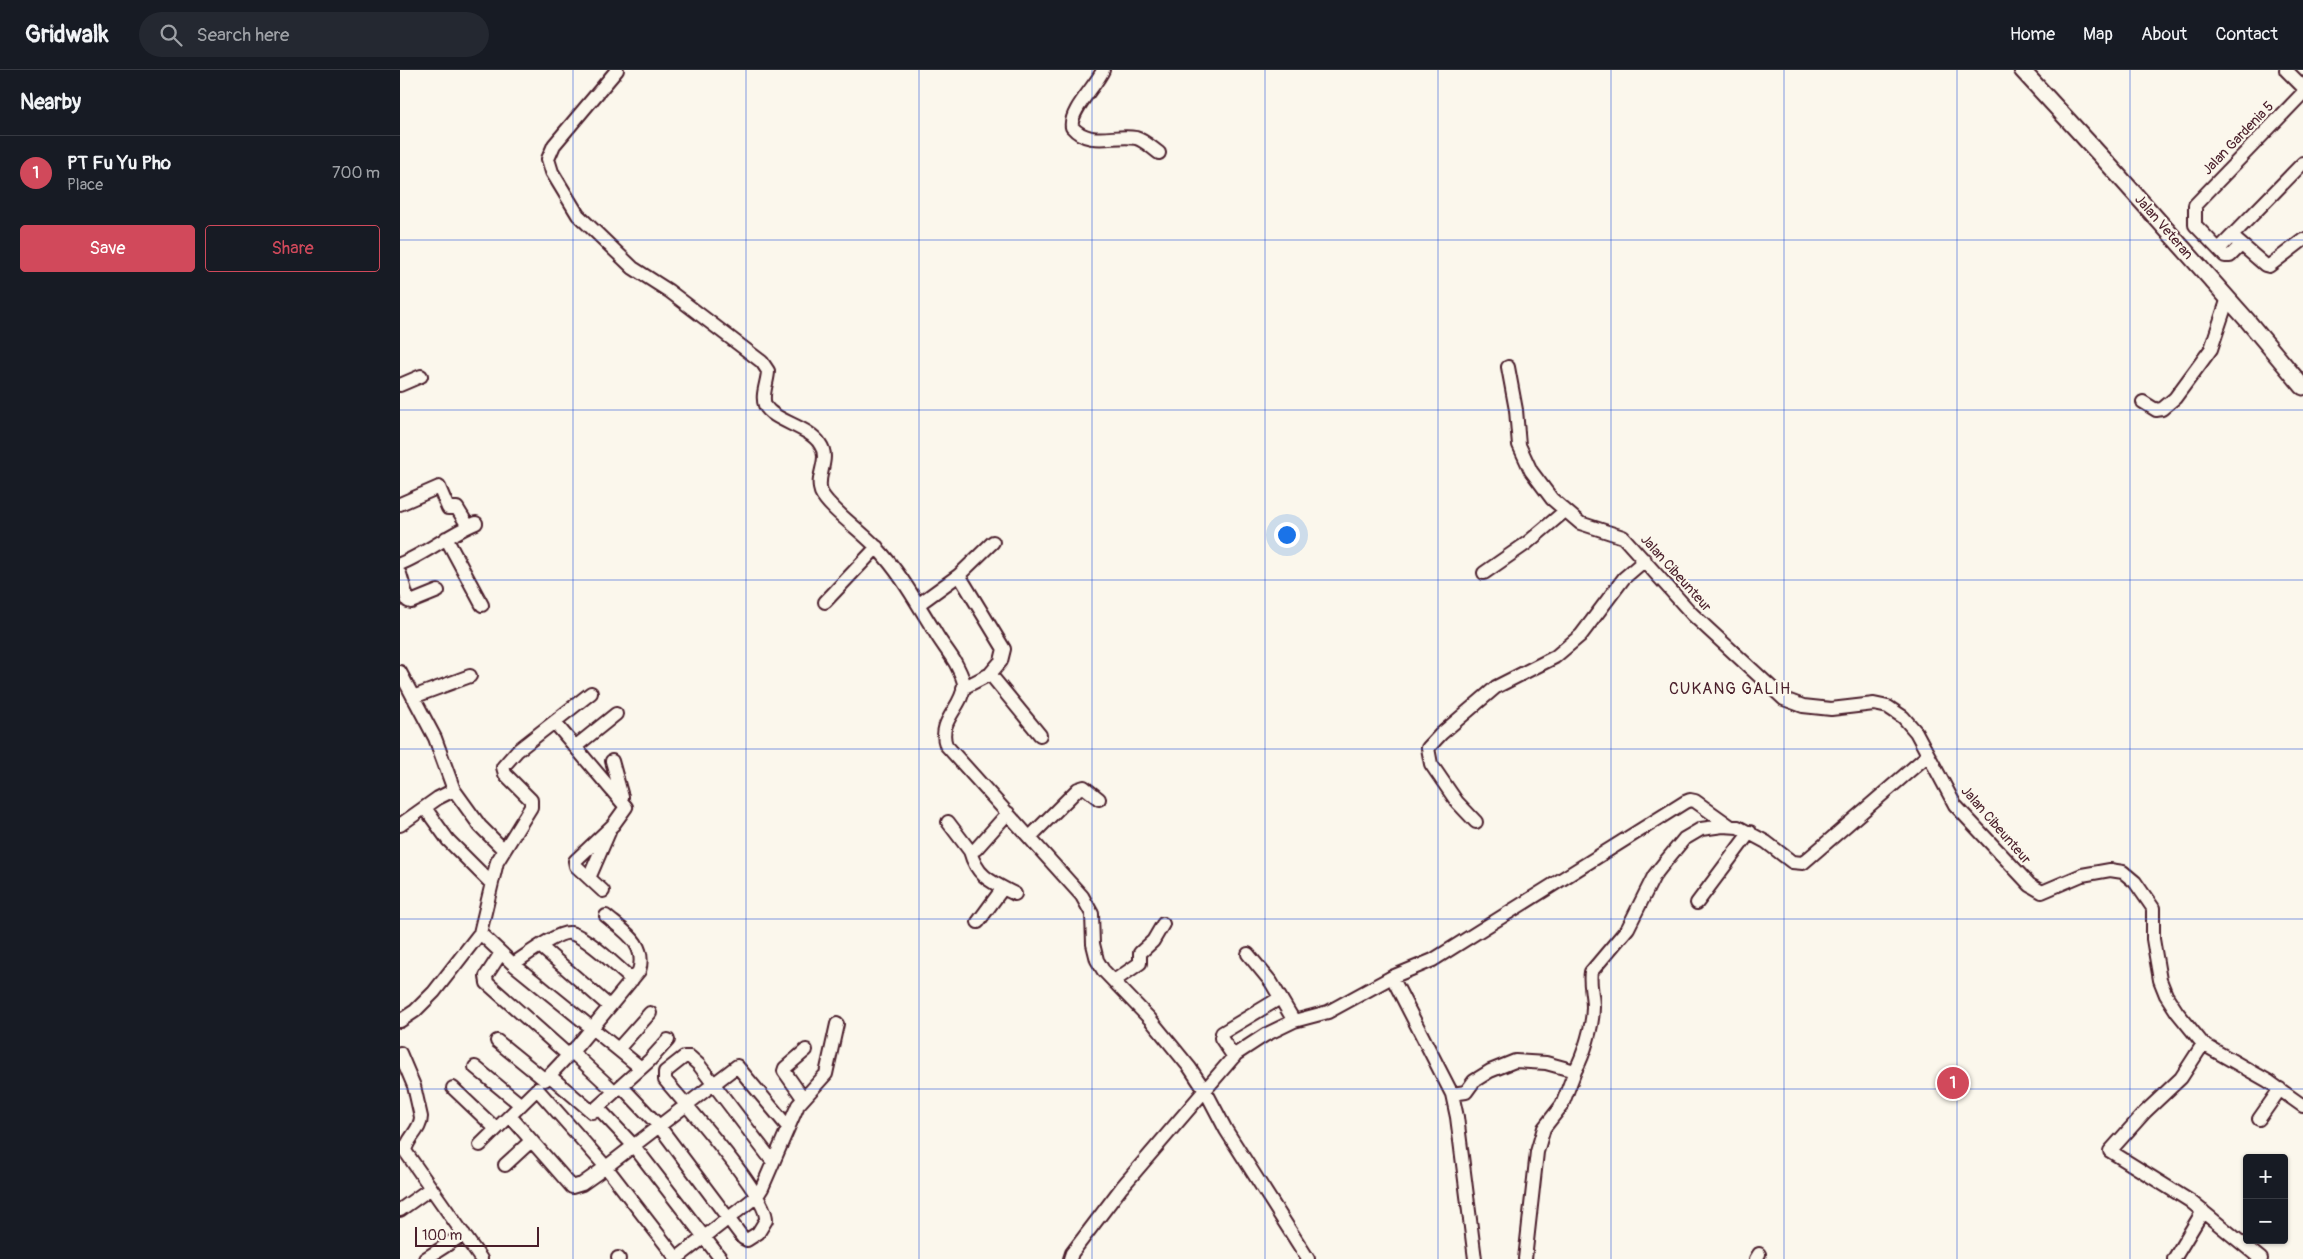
<!DOCTYPE html>
<meta charset="utf-8">
<style>
body{margin:0;font-family:Pangolin,sans-serif;background:#242831;color:#f1f3f6}
.controls{position:absolute;right:15px;bottom:15px;display:grid;overflow:hidden;border-radius:5px;box-shadow:0 1px 4px #0004}
.controls button{width:45px;height:45px;display:grid;place-items:center;padding:0;border:0;border-bottom:1px solid #363941;background:#171b24;color:#f1f3f6;font:25px sans-serif}
.scale{position:absolute;left:15px;bottom:12px;width:124px;box-sizing:border-box;padding-left:5px;border:2px solid #4a1f2b;border-top:0;font-size:14px;line-height:18px;white-space:nowrap;color:#4a1f2b;-webkit-text-stroke:4px #fbf7ec;paint-order:stroke}
.you{position:absolute;left:886px;top:464px;width:18px;height:18px;margin:-12px;border:4px solid #fff;border-radius:50%;background:#1a73e8;box-shadow:0 0 0 8px #1a73e833}
.badge{display:grid;place-items:center;width:32px;height:32px;border-radius:50%;background:#d1495b;color:#fff;font-size:16px;font-weight:700}
.pin{position:absolute;translate:-50% -50%;border:2px solid #fff;box-shadow:0 1px 5px #0006}
.list{margin:0;padding:0;list-style:none}
h2{display:flex;justify-content:space-between;align-items:center;height:65px;margin:0;padding:0 20px;font-size:21px}
h2 small{font-size:16px;font-weight:400;color:#9ea1a6}
.list li{display:grid;grid-template-columns:32px 1fr auto;gap:15px;align-items:center;box-sizing:border-box;height:75px;padding:0 20px;border-top:1px solid #363941}
.list b{display:block;font-size:19px;white-space:nowrap}
.list p{margin:0;font-size:16px;white-space:nowrap;color:#9ea1a6}
.list em{font-size:16px;font-style:normal;color:#9ea1a6}
.actions{display:flex;gap:10px;padding:15px 20px}
.actions a{flex:1;padding:11px 0;border:1px solid #d1495b;border-radius:5px;text-align:center;font-size:18px;color:#d1495b}
.actions .main{background:#d1495b;color:#fff}
.icon{flex:none;width:28px;height:28px;fill:none;stroke:currentColor;stroke-width:2;stroke-linecap:round;stroke-linejoin:round}
.map{position:relative;flex:none;width:1903px;height:1189px;overflow:hidden}
header{display:flex;align-items:center;gap:30px;box-sizing:border-box;height:70px;padding:0 25px;background:#171b24;border-bottom:1px solid #363941}
header strong{font-size:24px}
nav{display:flex;gap:28px;margin-inline-start:auto;font-size:18px}
.search{width:350px;height:45px;background:#242831;display:flex;align-items:center;gap:12px;box-sizing:border-box;padding:0 18px;border-radius:28px;color:#9ea1a6;font-size:19px}
main{display:flex}
aside{flex:1;background:#171b24}
.map>svg:first-child{display:block}
.lines{fill:none;stroke-linecap:round;stroke-linejoin:round}
.minor-casing{stroke:#4a1f2b;stroke-width:16}
.major-casing{stroke:#4a1f2b;stroke-width:19}
.minor{stroke:#fbf7ec;stroke-width:12}
.major{stroke:#fbf7ec;stroke-width:15}
.grid{fill:none;stroke:#1d4ed8;stroke-width:1;stroke-opacity:0.55}
.labels{text-anchor:middle;dominant-baseline:central;stroke-width:4.5;stroke-linejoin:round;paint-order:stroke}
.street-label{font-size:14px;fill:#4a1f2b;stroke:#fbf7ec}
.quarter-label{font-size:16px;letter-spacing:1px;fill:#4a1f2b;stroke:#fbf7ec}
</style>
<header>
<strong>Gridwalk</strong>
<div class="search"><svg class="icon" aria-label="search" viewBox="0 0 24 24"><circle cx="10" cy="10" r="6"/><path d="M15 15l6 6"/></svg>Search here</div>
<nav><a>Home</a><a>Map</a><a>About</a><a>Contact</a></nav>
</header>
<main>
<aside>
<h2>Nearby<small></small></h2>
<ul class="list">
<li><span class="badge">1</span><div><b>PT Fu Yu Pho</b><p>Place</p></div><em>700 m</em></li>
</ul>
<div class="actions"><a class="main">Save</a><a>Share</a></div>
</aside>
<div class="map">
<svg width="1903" height="1189" viewBox="0 0 1903 1189">
<rect width="100%" height="100%" fill="#fbf7ec"/>
<filter id="ink" filterUnits="userSpaceOnUse"><feTurbulence type="fractalNoise" baseFrequency=".02" numOctaves="2"/><feDisplacementMap in="SourceGraphic" scale="10" xChannelSelector="R" yChannelSelector="G"/><feConvolveMatrix kernelMatrix="1 2 1 2 8 2 1 2 1" color-interpolation-filters="sRGB"/></filter>
<g filter="url(#ink)">
<g class="lines">
<defs>
<path id="minor" d="M217,0l-63,75 -6,14 4,13 26,43 55,53 36,23 93,71 6,9c0,10 -7,24 -3,34 7,16 44,21 55,39 11,15 -5,32 1,48 7,16 43,41 56,56 25,27 39,54 58,84 6,11 15,21 21,32 3,6 8,15 8,21 -1,22 -27,36 -18,60l136,151 10,18 1,30 4,16 6,10 47,49 40,49 16,24 20,38 82,129
M703,0c-7,16 -34,41 -31,57 17,20 42,7 64,11 8,2 16,10 23,15
M1886,0l17,17
M1835,169l30,26 4,1 34,-26
M1841,175l-11,11h-5l-30,-31v-20l108,-112
M1819,179l84,-86
M1108,297l8,43 3,35 12,26 21,28 28,24 43,14 69,77 92,85 19,7 28,3 43,-5 14,3 15,10 13,15 39,73 75,80 12,7 40,-17 28,-5 13,2 12,10 18,26v31l7,41 6,15 11,17 26,32 65,37 35,25
M0,315l21,-9
M1743,332l13,8 6,-1 13,-11 36,-49 17,-51
M0,434l39,-17 9,21h9l11,18
M46,468l36,67
M0,494c27,-11 49,-30 76,-41
M1084,503l43,-30 38,-32
M0,504l8,27 3,1 27,-11
M559,505l45,74 -3,12 -11,13
M425,532l52,-55
M519,534l40,-29 34,-33
M0,602l35,66 19,52 26,36 24,24
M563,618l27,-14 50,61
M13,627l57,-21
M155,653l71,84 -13,18 -38,36 1,5 27,25
M175,677l41,-33
M212,691l10,36
M25,738l23,32 42,42
M548,752l22,29 6,-2 32,-36
M1076,752l-19,-20 -26,-38 -3,-16 13,-14 55,-47 59,-30 26,-22 43,-57 21,-18
M0,755l38,-27 16,-8
M630,767l48,-48 6,-2 15,12
M570,781c7,26 21,31 45,43
M189,808l20,-46
M1297,833l53,-71
M578,852l25,-34
M80,863l33,31 128,104
M140,876l69,60
M101,883l-15,23 1,7 81,72
M113,894c11,-7 45,-33 57,-31 16,3 49,35 62,47
M992,907l41,-17 252,-158 5,-2 5,1 35,25
M714,911l26,-18v-10l13,-12 10,-17
M0,951l15,-10 19,-19 46,-59 17,-71 34,-55v-7l-26,-26 -2,-7 14,-16 74,-58
M894,951l34,-9 64,-35 60,117 14,-2 8,-11 16,-10 25,-10 31,2 29,8 -13,34 -18,23 -7,24 -12,107
M97,971l48,39 33,-35 61,-74c8,-27 -14,-39 -33,-55
M1803,974l-22,34 -36,34 -35,39 80,50 71,58
M218,979l32,-36
M172,982l42,39
M0,983l14,33 7,31c0,13 -14,21 -16,34l76,108
M834,987l-13,-19 1,-5 58,-35
M75,997l46,38
M1175,1001c9,-16 18,-46 18,-64 0,-12 -4,-24 -2,-35l37,-44 26,-52 11,-14 19,-23 17,-10 22,-3 15,1 28,15 26,20 11,1 125,-108
M150,1006l42,36 57,-51 19,-21
M53,1018l43,41
M225,1020l34,36 84,112 4,2 11,-7 8,-13c2,-24 -82,-117 -101,-140v-8l19,-15h6l9,8 74,97
M1052,1024l5,23 18,142
M403,1028l-19,-27 1,-3 21,-18
M201,1041l32,34 88,114
M110,1046l62,71 10,-3 24,-17 131,-101 51,61
M1859,1049l21,-30
M80,1075l57,-56 69,78 71,92
M105,1095l26,-24
M0,1140l31,-22
M218,1188l1,1
M25,1189l39,-25
M276,1189l81,-63 5,-8 36,-83 28,-31 11,-50
M670,1189l2,-6 50,-66 114,-133 29,-19 29,-14 -23,-39 -23,-28
M1356,1189l3,-5
M1774,1189l29,-48"/>
<path id="major" d="M1622,0l79,86 146,164 56,67"/>
</defs>
<use href="#minor" class="minor-casing"/>
<use href="#major" class="major-casing"/>
<use href="#minor" class="minor"/>
<use href="#major" class="major"/>
</g>
</g>
<path class="grid" d="M173,0v1189M346,0v1189M519,0v1189M692,0v1189M865,0v1189M1038,0v1189M1211,0v1189M1384,0v1189M1557,0v1189M1730,0v1189M0,170h1903M0,340h1903M0,510h1903M0,679h1903M0,849h1903M0,1019h1903"/>
<g class="labels">
<g class="street-label">
<text transform="translate(1838 68) rotate(-46)">Jalan Gardenia 5</text>
<text transform="translate(1764 157) rotate(49)">Jalan Veteran</text>
<text transform="translate(1276 503) rotate(48)">Jalan Cibeunteur</text>
<text transform="translate(1596 755) rotate(49)">Jalan Cibeunteur</text>
</g>
<g class="quarter-label">
<text x="1330" y="619">CUKANG GALIH</text>
</g>
</g>
</svg>
<div class="controls">
<button>+</button>
<button>−</button>
</div>
<div class="scale">100 m</div>
<div class="you"></div>
<div class="pin badge" style="left:1553px;top:1013px">1</div>
</div>
</main>
